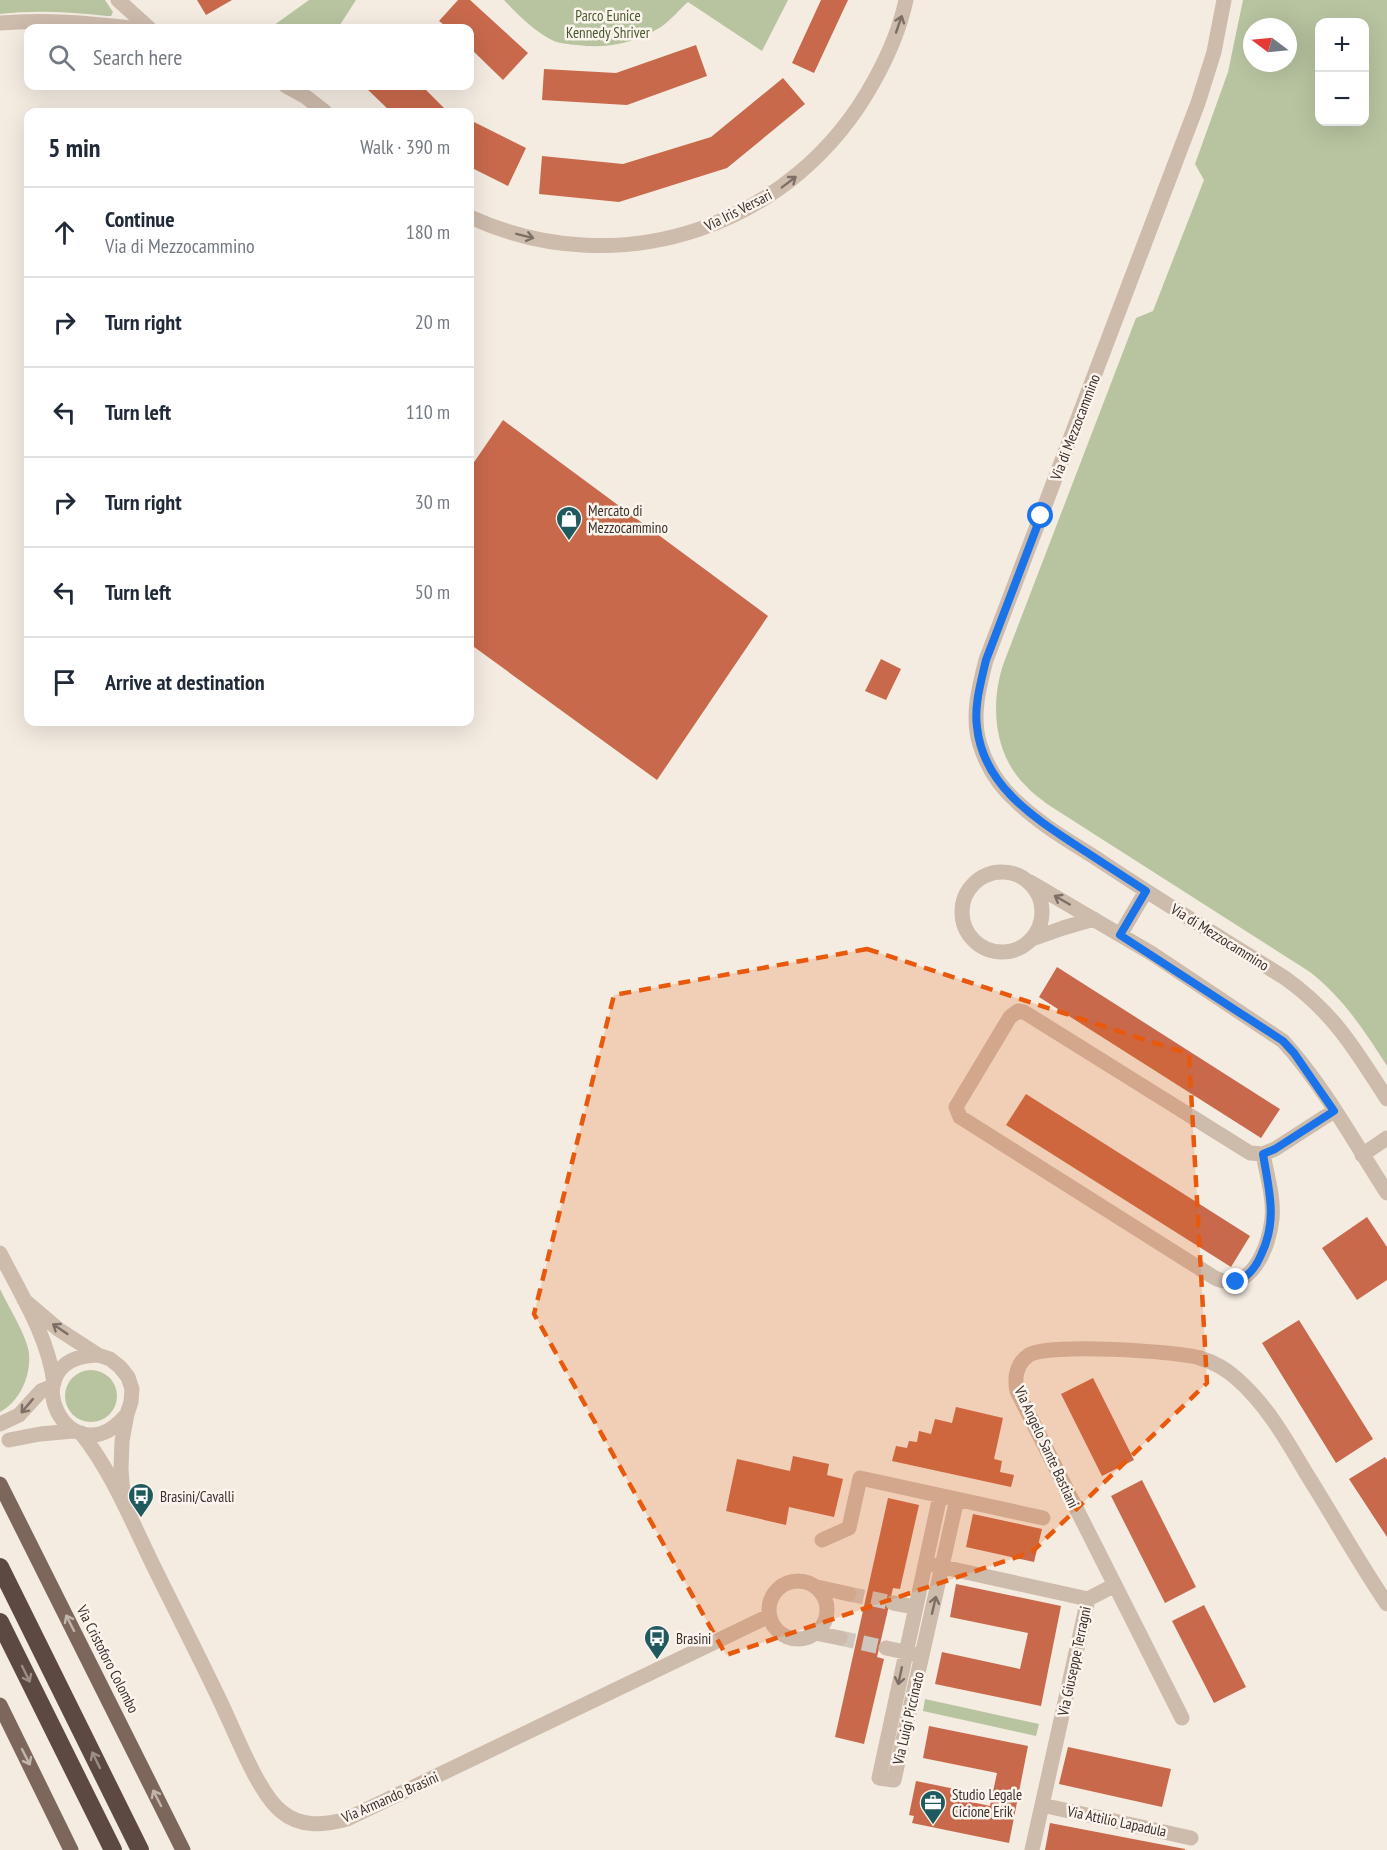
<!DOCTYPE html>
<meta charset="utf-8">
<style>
body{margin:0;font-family:"PT Sans Narrow",sans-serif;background:#f2f2f3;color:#1f2937}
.controls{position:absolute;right:18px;top:18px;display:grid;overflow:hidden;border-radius:12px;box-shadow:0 6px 24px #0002}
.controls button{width:54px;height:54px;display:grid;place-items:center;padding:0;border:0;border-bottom:2px solid #e0e1e3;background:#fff;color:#1f2937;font:30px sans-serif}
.compass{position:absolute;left:1243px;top:18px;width:54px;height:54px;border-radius:50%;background:#fff;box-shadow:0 6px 24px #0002;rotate:286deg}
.stop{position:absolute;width:18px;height:18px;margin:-14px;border:4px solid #1a73e8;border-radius:50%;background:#fff}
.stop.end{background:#1a73e8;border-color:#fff;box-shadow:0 2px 6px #0008}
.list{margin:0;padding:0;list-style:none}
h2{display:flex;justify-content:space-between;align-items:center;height:78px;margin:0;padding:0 24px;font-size:26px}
h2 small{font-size:20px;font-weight:400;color:#747a83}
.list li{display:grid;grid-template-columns:39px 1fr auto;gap:18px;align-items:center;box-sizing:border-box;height:90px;padding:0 24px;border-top:2px solid #e0e1e3}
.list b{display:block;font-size:22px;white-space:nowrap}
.list p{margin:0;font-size:20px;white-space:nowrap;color:#747a83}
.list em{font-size:20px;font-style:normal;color:#747a83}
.icon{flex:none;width:33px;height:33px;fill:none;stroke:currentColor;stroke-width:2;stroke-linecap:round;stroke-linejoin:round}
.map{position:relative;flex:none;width:1387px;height:1850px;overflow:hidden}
.search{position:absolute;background:#fff;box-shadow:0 6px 24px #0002;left:24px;top:24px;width:450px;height:66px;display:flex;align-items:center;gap:15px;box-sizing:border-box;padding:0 21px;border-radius:12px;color:#747a83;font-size:22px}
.panel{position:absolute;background:#fff;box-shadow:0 6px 24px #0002;left:24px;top:108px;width:450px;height:618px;border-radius:12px}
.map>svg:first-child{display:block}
.green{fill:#b8c4a0;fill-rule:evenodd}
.building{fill:#c8694b}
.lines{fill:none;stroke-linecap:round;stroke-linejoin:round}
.minor-tunnel{stroke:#cfc6bd;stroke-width:15;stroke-dasharray:15 8;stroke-linecap:butt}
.minor{stroke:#cdbbac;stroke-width:15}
.major{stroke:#7d675c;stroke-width:15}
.highway{stroke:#5c4a42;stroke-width:18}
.oneway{stroke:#7d6f65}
.oneway2{stroke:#c2b5ac}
.oneway3{stroke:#9c8e87}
.route{stroke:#1a73e8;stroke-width:8}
.marked{fill:#e8590c;fill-opacity:0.2;stroke:#e8590c;stroke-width:4.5;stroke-dasharray:12 8;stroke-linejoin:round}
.labels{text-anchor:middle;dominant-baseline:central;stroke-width:5;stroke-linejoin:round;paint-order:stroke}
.park-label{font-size:15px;fill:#4a5a2e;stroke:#fbf5ee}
.street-label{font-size:15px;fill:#3b302b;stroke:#fbf5ee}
.poi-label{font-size:15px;fill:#3b302b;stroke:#fbf5ee;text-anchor:start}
</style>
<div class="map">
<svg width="1387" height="1850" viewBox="0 0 1387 1850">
<rect width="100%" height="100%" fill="#f4ebe1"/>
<path class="green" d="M0,0h105l8,12 -2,4h-4c-35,-4 -72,-6 -107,-2z
M309,0h47l-18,28h-68z
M504,0h284l-26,51 -74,-49c-9,8 -17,18 -27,25 -27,16 -53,22 -84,18 -8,-1 -16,-1 -23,-4 -19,-9 -36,-26 -50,-41z
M1243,0h144v1066c-24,-37 -42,-66 -77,-94l-263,-168c-7,-6 -15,-11 -21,-18 -32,-31 -36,-81 -23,-121l133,-347 17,-7 51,-131 -9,-16 33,-92zM1364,22v100h-44v-100zM1252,27h36v36h-36z
M0,1289c8,17 27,47 29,64 2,23 -9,48 -29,59z
M65 1396a26 26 0 1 1 52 0a26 26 0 1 1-52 0Z
M925,1699l114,25 -3,12 -113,-25z"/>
<path class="building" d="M197,0h35l-26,15z
M458,0h12l58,53 -25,27 -33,-32v-20h-22l-9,-7z
M821,0h27l-34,73 -22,-10z
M696,45l11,31 -80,29 -85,-5 2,-31 72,4z
M783,78l22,26 -78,64 -108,34 -80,-8 3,-38 81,8 88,-27z
M364,86h58l23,23 8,3h-62z
M470,120l56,28 -18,38 -38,-19z
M503,420l265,196 -111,164 -187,-136v-176z
M881,659l20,10 -15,31 -21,-9z
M1057,967l223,142 -19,29 -222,-141z
M1026,1094l224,142 -19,31 -225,-142z
M1367,1217l20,30v33l-30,20 -35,-52z
M1299,1320l74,119 -37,24 -74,-120z
M1093,1378l41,82 -32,16 -41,-82z
M956,1407l47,11 -9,41 8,2 -2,11 14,3 -3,12 -119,-26 4,-15 11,2 2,-7 8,1 2,-11 12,3 4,-15 17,4z
M793,1456l36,8 -2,11 16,4 -9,38 -45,-10 -3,18 -60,-14 11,-52 53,12z
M1385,1457l2,3v77l-38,-58z
M1142,1480l54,107 -31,16 -54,-107z
M888,1498l31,7 -19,84 -7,-1 -16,69 7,2 -20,85 -29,-7z
M973,1514l69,15 -8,33 -68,-15z
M956,1584l105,22 -20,100 -106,-22 7,-32 78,17 8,-36 -78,-16z
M1204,1605l42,82 -32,16 -42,-82z
M929,1726l99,20 -19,97 -97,-20 2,-7 -5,-1 7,-34 39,8 -2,9 37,8 7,-33 -74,-15z
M1068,1747l103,22 -9,38 -103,-23z
M1050,1823l135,26v1h-140z"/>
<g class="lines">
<path class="minor-tunnel" d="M849,1594l44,9
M840,1638l46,10"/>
<path class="minor" d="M118,0l31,28
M1224,0l-10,52 -16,51 -212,557c-7,27 -15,57 -6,85 7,22 20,42 37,57 24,23 54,40 82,58 61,41 124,79 186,118 49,35 70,71 102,121
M0,23c44,-4 88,0 132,5
M286,86l20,11 19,15
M470,217c151,69 325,9 404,-136 14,-25 26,-53 32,-81
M962 912a40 40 0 1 1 80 0a40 40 0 1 1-80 0Z
M1030,882l121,71 132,88c41,45 71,101 104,152
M1120,935l26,-44
M1032,939l31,-11 31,-9
M1263,1154c4,21 11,44 9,65 -3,29 -22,76 -57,59l-255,-161 -4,-10 54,-90 8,-6 6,1 226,141 13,1 12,-5 59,-38
M1362,1155l25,-17
M0,1253c21,42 48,83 54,130
M24,1300l34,29 40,26 12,4 10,8 8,10 4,12 -1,13 -4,12 -5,27 -1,28 2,25
M98,1355c-90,2 -28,129 29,59
M0,1424l19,-9 22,-24 12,-5
M81,1433c31,39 50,87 72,132 23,47 47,93 69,140 13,27 37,90 60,107 19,16 43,13 65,7l422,-203
M9,1440l31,-6 34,-3
M940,1496l-61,282 15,2 63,-281
M822,1540l27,-12 11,-50 183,40
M934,1565l154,34 -56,251
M769 1610a29 29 0 1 1 58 0a29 29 0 1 1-58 0Z
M817,1587l32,7
M1088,1599l27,-14
M893,1603l22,4
M815,1633l25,5
M886,1648l28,6
M1182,1718l-165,-327c-3,-14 0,-28 12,-36 18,-12 148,-4 171,3 13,4 26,11 36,20 30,26 50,61 70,95 27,43 52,88 81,131
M1042,1805l149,33"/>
<path class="major" d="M0,1484l183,366
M0,1705l71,145"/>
<path class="highway" d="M0,1567l140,283
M0,1622l113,228"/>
</g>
<defs><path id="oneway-shaft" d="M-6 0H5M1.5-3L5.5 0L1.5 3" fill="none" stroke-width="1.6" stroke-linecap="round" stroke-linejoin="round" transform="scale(1.5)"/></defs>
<g class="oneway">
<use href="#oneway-shaft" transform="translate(899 24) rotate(-71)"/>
<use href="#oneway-shaft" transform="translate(789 182) rotate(-37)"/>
<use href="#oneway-shaft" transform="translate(525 236) rotate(14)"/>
<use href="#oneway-shaft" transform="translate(1062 900) rotate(-150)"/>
<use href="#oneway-shaft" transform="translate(60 1329) rotate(-146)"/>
<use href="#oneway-shaft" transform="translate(27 1406) rotate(130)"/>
<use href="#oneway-shaft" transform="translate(934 1605) rotate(-77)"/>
<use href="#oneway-shaft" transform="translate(900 1676) rotate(102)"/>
</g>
<g class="oneway2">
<use href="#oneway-shaft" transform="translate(70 1623) rotate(-117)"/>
<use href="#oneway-shaft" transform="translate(26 1757) rotate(63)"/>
<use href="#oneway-shaft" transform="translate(157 1798) rotate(-117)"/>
</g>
<g class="oneway3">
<use href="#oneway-shaft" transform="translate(26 1674) rotate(64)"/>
<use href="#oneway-shaft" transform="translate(96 1760) rotate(-116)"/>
</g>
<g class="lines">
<path class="route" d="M1041,516l-55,144c-5,22 -12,45 -9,67 6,58 56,90 100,119 23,15 46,30 69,45l-26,44 163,106 11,12 40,58 -59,38 -12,5c6,37 15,66 -2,101 -5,12 -13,22 -25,27"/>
</g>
<path class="marked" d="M867,949l322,105 18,329 -175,169 -306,103 -192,-341 80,-319z"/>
<defs>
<symbol id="shop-pin" viewBox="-11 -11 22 30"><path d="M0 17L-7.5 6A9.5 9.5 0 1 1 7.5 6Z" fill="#1f5a5e" stroke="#fbf5ee"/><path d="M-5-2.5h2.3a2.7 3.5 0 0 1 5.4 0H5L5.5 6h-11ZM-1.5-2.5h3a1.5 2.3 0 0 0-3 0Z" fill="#fff"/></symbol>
<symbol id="bus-pin" viewBox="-11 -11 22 30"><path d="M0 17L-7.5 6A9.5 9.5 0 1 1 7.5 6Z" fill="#1f5a5e" stroke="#fbf5ee"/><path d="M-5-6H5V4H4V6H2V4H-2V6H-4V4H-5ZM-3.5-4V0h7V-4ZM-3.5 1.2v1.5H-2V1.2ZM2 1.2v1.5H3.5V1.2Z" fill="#fff"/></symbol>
<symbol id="office-pin" viewBox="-11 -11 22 30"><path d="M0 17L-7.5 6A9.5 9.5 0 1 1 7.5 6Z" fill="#1f5a5e" stroke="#fbf5ee"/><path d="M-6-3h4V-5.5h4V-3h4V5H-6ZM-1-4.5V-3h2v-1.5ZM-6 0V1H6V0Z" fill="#fff"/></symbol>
</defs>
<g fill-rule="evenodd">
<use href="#shop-pin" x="554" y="504" width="30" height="40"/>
<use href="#bus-pin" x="126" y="1481" width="30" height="40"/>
<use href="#bus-pin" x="642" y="1623" width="30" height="40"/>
<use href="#office-pin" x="918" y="1788" width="30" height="40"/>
</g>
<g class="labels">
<g class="park-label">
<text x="608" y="15">Parco Eunice<tspan x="608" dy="17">Kennedy Shriver</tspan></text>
</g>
<g class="street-label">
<text transform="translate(738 210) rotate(-27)">Via Iris Versari</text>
<text transform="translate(1075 427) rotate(-69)">Via di Mezzocammino</text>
<text transform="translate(1220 937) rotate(32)">Via di Mezzocammino</text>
<text transform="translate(1047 1447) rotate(65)">Via Angelo Sante Bastiani</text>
<text transform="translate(108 1659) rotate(63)">Via Cristoforo Colombo</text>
<text transform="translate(1074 1661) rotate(-78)">Via Giuseppe Terragni</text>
<text transform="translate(908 1718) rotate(-77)">Via Luigi Piccinato</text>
<text transform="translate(390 1797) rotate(-24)">Via Armando Brasini</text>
<text transform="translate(1117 1821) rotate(12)">Via Attilio Lapadula</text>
</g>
<g class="poi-label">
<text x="588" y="510">Mercato di<tspan x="588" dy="17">Mezzocammino</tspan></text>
<text x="160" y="1496">Brasini/Cavalli</text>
<text x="676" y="1638">Brasini</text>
<text x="952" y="1794">Studio Legale<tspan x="952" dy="17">Cicione Erik</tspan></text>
</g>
</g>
</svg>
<div class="controls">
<button>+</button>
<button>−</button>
</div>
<svg class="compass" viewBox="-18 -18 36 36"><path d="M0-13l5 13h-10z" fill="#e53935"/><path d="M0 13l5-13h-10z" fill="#747a83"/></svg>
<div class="stop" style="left:1041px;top:516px"></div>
<div class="stop end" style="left:1236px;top:1282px"></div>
<div class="search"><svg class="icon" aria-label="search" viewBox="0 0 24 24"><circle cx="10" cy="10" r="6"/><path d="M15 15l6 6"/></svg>Search here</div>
<section class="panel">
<h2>5 min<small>Walk · 390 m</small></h2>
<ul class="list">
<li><svg class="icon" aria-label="ahead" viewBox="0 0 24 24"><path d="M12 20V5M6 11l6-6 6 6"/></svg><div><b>Continue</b><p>Via di Mezzocammino</p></div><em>180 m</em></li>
<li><svg class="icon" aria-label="right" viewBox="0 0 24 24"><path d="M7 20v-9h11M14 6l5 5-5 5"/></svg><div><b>Turn right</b></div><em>20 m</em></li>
<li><svg class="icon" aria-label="left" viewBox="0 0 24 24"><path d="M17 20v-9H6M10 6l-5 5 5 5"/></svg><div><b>Turn left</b></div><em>110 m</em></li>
<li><svg class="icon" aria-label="right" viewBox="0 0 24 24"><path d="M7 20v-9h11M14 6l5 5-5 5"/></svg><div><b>Turn right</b></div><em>30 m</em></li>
<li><svg class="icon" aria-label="left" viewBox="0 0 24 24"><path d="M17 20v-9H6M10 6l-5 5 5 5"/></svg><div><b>Turn left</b></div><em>50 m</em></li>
<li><svg class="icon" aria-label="arrive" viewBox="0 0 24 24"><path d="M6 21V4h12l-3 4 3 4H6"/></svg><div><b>Arrive at destination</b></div></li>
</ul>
</section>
</div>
